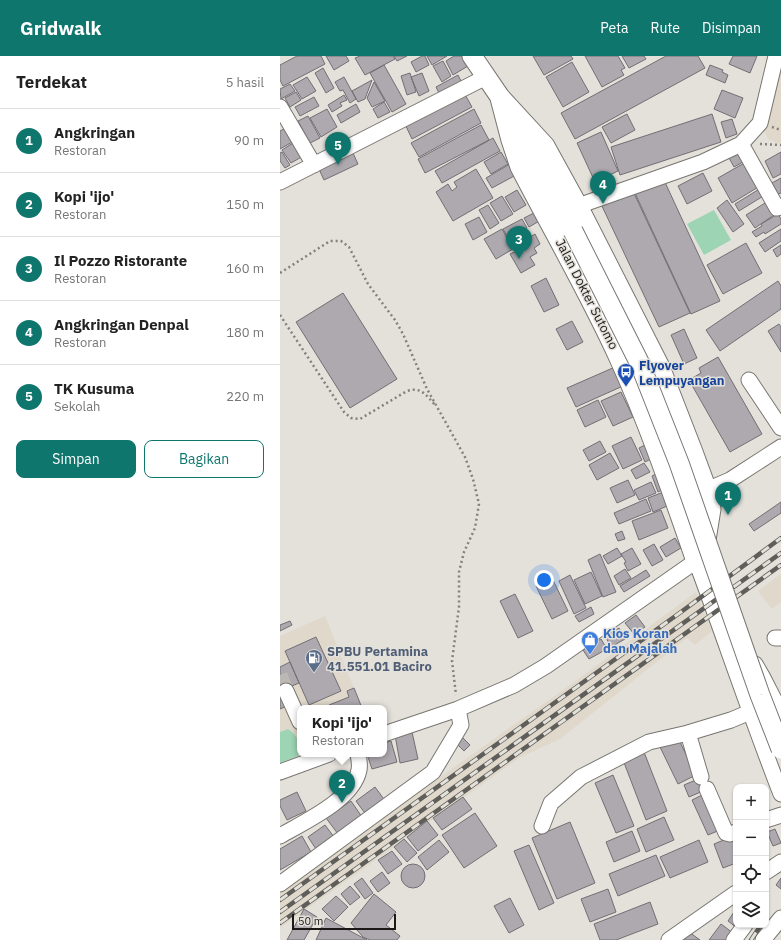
<!DOCTYPE html>
<html lang="id">
<meta charset="utf-8">
<style>
body{margin:0;font-family:"IBM Plex Sans",sans-serif;background:#f6f6f6;color:#222}
.controls{position:absolute;right:12px;bottom:12px;display:grid;overflow:hidden;border-radius:8px;box-shadow:0 1px 3px #0004}
.controls button{width:36px;height:36px;display:grid;place-items:center;padding:0;border:0;border-bottom:1px solid #e0e0e0;background:#fff;color:#222;font:20px sans-serif}
.scale{position:absolute;left:12px;bottom:10px;width:104px;box-sizing:border-box;padding-left:4px;border:2px solid #1a1917;border-top:0;font-size:11px;line-height:14px;white-space:nowrap;color:#1a1917;-webkit-text-stroke:3px #e4e1db;paint-order:stroke}
.you{position:absolute;left:264px;top:524px;width:14px;height:14px;margin:-10px;border:3px solid #fff;border-radius:50%;background:#1a73e8;box-shadow:0 0 0 6px #1a73e833}
.badge{display:grid;place-items:center;width:26px;height:26px;border-radius:50%;background:#0f766e;color:#fff;font-size:13px;font-weight:700}
.pin{position:absolute;translate:-50% -33px;filter:drop-shadow(0 1px 2px #0008)}
.pin::after{content:'';position:absolute;top:21px;width:14px;height:12px;background:inherit;clip-path:polygon(0 0,100% 0,50% 100%)}
.popup{position:absolute;left:17px;top:649px;width:90px;height:52px;box-sizing:border-box;display:grid;place-content:center;border-radius:8px;background:#fff;filter:drop-shadow(0 1px 3px #0005);font-size:13px;white-space:nowrap;color:#767676}
.popup b{font-size:15px;color:#222}
.popup::after{content:'';position:absolute;left:50%;top:100%;margin-left:-8px;border:8px solid transparent;border-top-color:#fff}
.list{margin:0;padding:0;list-style:none}
h2{display:flex;justify-content:space-between;align-items:center;height:52px;margin:0;padding:0 16px;font-size:17px}
h2 small{font-size:13px;font-weight:400;color:#767676}
.list li{display:grid;grid-template-columns:26px 1fr auto;gap:12px;align-items:center;box-sizing:border-box;height:64px;padding:0 16px;border-top:1px solid #e0e0e0}
.list b{display:block;font-size:15px;white-space:nowrap}
.list p{margin:0;font-size:13px;white-space:nowrap;color:#767676}
.list em{font-size:13px;font-style:normal;color:#767676}
.actions{display:flex;gap:8px;padding:12px 16px}
.actions a{flex:1;padding:9px 0;border:1px solid #0f766e;border-radius:8px;text-align:center;font-size:14px;color:#0f766e}
.actions .main{background:#0f766e;color:#fff}
.icon{flex:none;width:22px;height:22px;fill:none;stroke:currentColor;stroke-width:2;stroke-linecap:round;stroke-linejoin:round}
.map{position:relative;flex:none;width:501px;height:884px;overflow:hidden}
header{display:flex;align-items:center;gap:24px;box-sizing:border-box;height:56px;padding:0 20px;background:#0f766e;color:#fff}
header strong{font-size:19px}
nav{display:flex;gap:22px;margin-inline-start:auto;font-size:14px}
main{display:flex}
aside{flex:1;background:#fff}
.map>svg:first-child{display:block}
.built{fill:#dfd8cb}
.green{fill:#9dd4b3}
.building{fill:#ada9af;stroke:#726f74}
.lines{fill:none;stroke-linecap:round;stroke-linejoin:round}
.minor-tunnel{stroke:#bcb9b4;stroke-width:15;stroke-dasharray:15 8;stroke-linecap:butt}
.minor-casing{stroke:#787670;stroke-width:17}
.major-casing{stroke:#787670;stroke-width:21}
.path{stroke:#83817d;stroke-width:2.5;stroke-dasharray:2 3;stroke-linecap:butt}
.minor{stroke:#fff;stroke-width:15}
.major{stroke:#fff;stroke-width:19}
.rail-casing{stroke:#5f5e5a;stroke-width:4.5}
.rail{stroke:#e4e1db;stroke-width:3;stroke-dasharray:9;stroke-linecap:butt}
.major-bridge-casing{stroke:#787670;stroke-width:21;stroke-linecap:butt}
.major-bridge{stroke:#fff;stroke-width:19}
.labels{text-anchor:middle;dominant-baseline:central;stroke-width:3;stroke-linejoin:round;paint-order:stroke}
.street-label{font-size:13px;fill:#1a1917;stroke:#e4e1db}
.transit-label{font-size:13px;font-weight:bold;fill:#164399;stroke:#e4e1db;text-anchor:start}
.shop-label{font-size:13px;font-weight:bold;fill:#366cbe;stroke:#e4e1db;text-anchor:start}
.service-label{font-size:13px;font-weight:bold;fill:#4e5e75;stroke:#e4e1db;text-anchor:start}
</style>
<header>
<strong>Gridwalk</strong>
<nav><a>Peta</a><a>Rute</a><a>Disimpan</a></nav>
</header>
<main>
<aside>
<h2>Terdekat<small>5 hasil</small></h2>
<ul class="list">
<li><span class="badge">1</span><div><b>Angkringan</b><p>Restoran</p></div><em>90 m</em></li>
<li><span class="badge">2</span><div><b>Kopi 'ijo'</b><p>Restoran</p></div><em>150 m</em></li>
<li><span class="badge">3</span><div><b>Il Pozzo Ristorante</b><p>Restoran</p></div><em>160 m</em></li>
<li><span class="badge">4</span><div><b>Angkringan Denpal</b><p>Restoran</p></div><em>180 m</em></li>
<li><span class="badge">5</span><div><b>TK Kusuma</b><p>Sekolah</p></div><em>220 m</em></li>
</ul>
<div class="actions"><a class="main">Simpan</a><a>Bagikan</a></div>
</aside>
<div class="map">
<svg width="501" height="884" viewBox="0 0 501 884">
<rect width="100%" height="100%" fill="#e4e1db"/>
<path class="built" d="M501,0v88l-12,-4 -11,-19z
M501,518v28l-9,7 -14,-18z
M416,536l16,39 -17,14 -8,-7 -127,101 -41,19 -239,170v-37l297,-211z
M45,560l37,92h-62v46h3l-23,9v-127z"/>
<path class="green" d="M434,154l17,30 -27,15 -17,-31z
M8,673c9,6 15,16 10,27l-18,7v-31z"/>
<path class="building" d="M17,0h24l4,8 -42,22 -3,-6v-15z
M46,0h20l3,5 -15,9z
M80,0h33l2,3 -30,16 -10,-17z
M114,0h13l-10,5z
M142,0h3l4,9 -13,7 -5,-10z
M147,0h20l-15,9z
M174,0h9l5,10 -15,9 -7,-14z
M253,0h38l2,3 -29,16z
M305,0h33l7,12 -4,2 3,5 -22,12z
M342,0h22l2,3 -17,9z
M386,0h32l7,12 -130,71 -14,-26z
M453,0h24l-7,17 -21,-9z
M163,5l8,15 -9,6 -9,-16z
M292,6l17,30 -26,15 -17,-30z
M104,9l22,39 -14,8 -22,-39z
M430,9l13,5 -1,2 6,3 -3,8 -19,-8z
M43,12l11,20 -8,5 -11,-20z
M130,17l6,19 -9,3 -6,-19z
M142,17l7,18 -10,5 -8,-19z
M178,19l5,10 -22,12 -5,-10z
M27,21l9,14 -14,8 -9,-14z
M64,21l12,22 -6,4 -7,-13 -3,1 -5,-9z
M92,24l-7,19 -7,3 -6,-11z
M94,26l11,19 -13,6 -5,-9z
M10,28l5,7 -14,8 -1,-10z
M442,34l21,8 -8,20 -21,-9z
M183,35l9,16 -60,32 -8,-17z
M16,36l5,8 -11,7 -5,-9z
M64,39l3,5 -7,3 2,3 -10,6 -4,-7z
M34,41l5,9 -19,10 -5,-9z
M104,46l6,10 -12,6 -5,-9z
M76,48l4,8 -19,11 -4,-8z
M47,53l10,18 -16,10 -11,-19z
M194,53l7,14 -62,34 -8,-14z
M347,58l8,16 -24,13 -9,-16z
M432,58l9,28 -101,33 -9,-28z
M28,60l12,22 -10,5 -12,-22z
M452,63l5,15 -11,4 -5,-16z
M201,69l8,15 -64,33 -7,-14z
M6,72l8,13 -14,8v-18z
M321,76l17,39 -23,11 -18,-39z
M213,82l7,13 -58,32 -7,-12z
M16,85l9,14 -14,8 -9,-13z
M461,92l7,11 -14,8 -6,-11z
M72,95l6,13 -34,16 -6,-13z
M2,96l8,13 -5,3 -5,-7v-8z
M221,96l7,12 -17,10 -7,-12z
M501,96v22l-8,4 -8,-17z
M466,106l14,24 -28,17 -14,-25z
M230,108l6,11 -24,13 -6,-10z
M196,113l17,29 -40,23 -17,-29 12,-8 4,7 5,-4 -3,-5z
M423,117l9,18 -25,13 -9,-18z
M383,122l57,123 -29,13 -57,-123z
M501,122v15l-3,1 -6,-11z
M481,132l4,7 -26,16 -4,-7z
M352,133l58,124 -31,14 -58,-123z
M237,134l9,15 -12,7 -9,-15z
M222,140l11,18 -12,7 -11,-18z
M447,144l17,24 -11,8 -16,-24z
M485,147l9,12 -19,13 -9,-13z
M208,149l11,18 -9,6 -11,-19z
M256,156l5,8 -12,7 -5,-9z
M498,158l3,5v5l-16,10 -1,-2 -8,5 -4,-5 10,-6 -1,-2z
M199,161l8,15 -14,8 -8,-16z
M242,163l5,9 -19,10 -5,-9z
M222,173l11,20 -17,10 -12,-20z
M501,173v12l-16,11 -6,-9z
M246,174l4,7 5,-3 5,10 -6,4 3,5 -7,4 5,8 -14,8 -11,-19 7,-3 -7,-12z
M466,187l16,30 -39,21 -16,-29z
M501,189v9l-4,3 -4,-7z
M266,222l13,27 -15,7 -13,-26z
M498,225l3,5v23l-61,42 -14,-21z
M63,237l54,86 -47,29 -54,-86z
M292,265l11,21 -16,8 -11,-21z
M499,268l2,3v25l-13,-21z
M404,273l13,29 -13,6 -13,-29z
M438,301l44,77 -32,18 -41,-72 12,-7 -2,-5z
M335,311l8,19 -47,21 -9,-19z
M341,336l12,25 -20,9 -12,-25z
M318,344l8,17 -21,10 -8,-17z
M351,381l11,23 -19,9 -11,-23z
M320,385l6,11 -17,9 -6,-11z
M371,386l6,14 -12,6 -6,-14z
M330,397l9,15 -22,12 -8,-15z
M364,407l6,9 -14,7 -5,-9z
M380,416l6,16 -8,4 -6,-16z
M348,424l7,15 -18,8 -7,-15z
M371,426l5,11 -17,7 -5,-10z
M386,435l6,13 -19,8 -5,-14z
M366,443l5,12 -32,13 -5,-11z
M501,446v11l-27,18 -5,-7z
M381,454l7,18 -29,12 -7,-19z
M342,475l3,8 -7,2 -3,-7z
M395,482l6,10 -15,9 -6,-10z
M374,488l9,16 -11,6 -9,-16z
M337,492l5,8 -14,8 -5,-8z
M352,492l9,16 -13,7 -4,-8 2,-1 -5,-8z
M320,498l16,38 -13,5 -15,-37z
M345,513l6,9 -12,7 -5,-9z
M366,514l4,6 -26,16 -4,-6z
M311,516l11,24 -17,8 -11,-24z
M290,519l16,33 -12,6 -15,-33z
M272,522l16,33 -16,8 -16,-33z
M235,538l18,37 -15,7 -18,-37z
M311,551l3,7 -15,8 -4,-6z
M356,559l9,12 -11,7 -9,-11z
M10,565l2,4 -12,6v-6z
M339,572l6,11 -14,8 -6,-11z
M36,581l25,54 -32,14 -24,-54z
M321,583l6,10 -18,10 -6,-9z
M10,606l9,21 -19,8 7,15 -7,3v-42z
M74,632l8,20h-32l-1,-3 20,-8 -2,-6z
M132,676l6,27 -18,4 -5,-28z
M181,680l9,9 -6,6 -9,-9z
M398,682l18,37 -18,9 -18,-37z
M111,685l6,21 -25,7 -5,-15h17v-11z
M364,696l23,59 -21,9 -23,-60z
M333,719l21,51 -18,7 -21,-50z
M425,720l5,12 -21,9 -5,-12z
M95,731l11,15 -19,14 -11,-15z
M17,736l9,19 -19,9 -7,-14v-6z
M424,738l16,36 -12,5 -16,-35z
M183,741l9,12 -30,21 -9,-12z
M71,745l11,16 -24,17 -12,-16z
M195,757l22,33 -33,22 -22,-33z
M384,761l10,23 -28,12 -9,-23z
M147,765l11,14 -20,16 -11,-14z
M290,766l25,61 -38,16 -25,-61z
M45,769l9,12 -18,12 -8,-12z
M495,773l6,14 -8,3 -6,-14z
M352,775l8,20 -26,11 -8,-20z
M456,779v28l-13,5 -9,-24z
M22,780l9,16 -31,18v-21z
M124,783l13,14 -10,9 -13,-15z
M159,784l10,12 -22,18 -9,-13z
M419,784l9,22 -38,16 -10,-21z
M249,789l25,58 -15,7 -25,-59z
M112,795l10,13 -14,10 -10,-14z
M376,799l9,21 -47,20 -9,-22z
M121 820a12 12 0 1 1 24 0a12 12 0 1 1-24 0Z
M102,816l8,11 -12,9 -8,-11z
M82,822l11,15 -8,6 -11,-15z
M501,822v11l-5,-4z
M70,830l10,11 -10,8 -9,-11z
M328,833l8,23 -26,10 -9,-23z
M94,838l22,18 -10,13 14,11 -3,4h-27l-7,-3 -12,-14z
M56,840l12,11 -14,14 -12,-12z
M230,842l14,27 -15,8 -15,-27z
M370,846l8,22 -42,16h-16l-6,-16z
M24,853l13,8 -13,23h-17z
M456,853v16l1,3 -9,-7z
M46,862l41,22h-51z
M441,868l12,9 -5,7h-19z
M409,876l11,8h-17z"/>
<g class="lines">
<path class="minor-tunnel" d="M0,619l6,16"/>
<defs>
<path id="minor" d="M0,51l34,58
M461,88l36,64 4,-1
M0,126l206,-105
M298,150l125,-44 38,-18 19,-21 16,-67
M469,324l32,48
M417,430l10,4 23,-10 51,-33
M495,582h6
M475,608l7,12 19,37
M6,635l14,31
M408,677l13,44
M104,678l74,-25 56,-24 32,-19 150,-105c29,78 55,156 85,233
M0,716l49,-18
M427,733l19,44 4,1 6,-2
M486,764l15,-5
M262,770l9,-23 30,-26 68,-35 39,-9 43,-13 19,-8
M0,780c24,-14 73,-36 79,-66 1,-5 0,-11 -1,-16
M486,816l15,-10
M0,828l153,-112 28,-47 -3,-16
M389,884l67,-47
M454,884l11,-15
M483,884l18,-22"/>
<path id="major" d="M192,0l28,41 73,134
M220,41l45,49 33,60 82,161 33,85 14,38 4,19 -6,37 -9,15
M220,42l11,42 9,27c33,64 69,125 99,191 30,66 53,134 77,203"/>
</defs>
<use href="#minor" class="minor-casing"/>
<use href="#major" class="major-casing"/>
<path class="path" d="M492,71l9,3
M480,88l21,1
M0,217l50,-32h11l8,6 19,37 27,36 8,14 24,55 38,68 8,22 6,25 -4,24 -11,24 -5,20v35l-7,54 4,34
M0,259l64,97 7,6 9,1 47,-28c14,-5 20,5 29,15"/>
<use href="#minor" class="minor"/>
<use href="#major" class="major"/>
<defs>
<path id="rail" d="M0,844l401,-288 100,-74
M0,856l501,-359
M0,867l501,-358
M471,884l10,-15"/>
</defs>
<use href="#rail" class="rail-casing"/>
<use href="#rail" class="rail"/>
<defs>
<path id="major-bridge" d="M293,175l67,133 39,99 81,232 21,54"/>
</defs>
<use href="#major-bridge" class="major-bridge-casing"/>
<use href="#major-bridge" class="major-bridge"/>
</g>
<defs>
<symbol id="bus-pin" viewBox="-11 -11 22 30"><path d="M0 17L-7.5 6A9.5 9.5 0 1 1 7.5 6Z" fill="#1a4fb4" stroke="#e4e1db"/><path d="M-5-6H5V4H4V6H2V4H-2V6H-4V4H-5ZM-3.5-4V0h7V-4ZM-3.5 1.2v1.5H-2V1.2ZM2 1.2v1.5H3.5V1.2Z" fill="#fff"/></symbol>
<symbol id="shop-pin" viewBox="-11 -11 22 30"><path d="M0 17L-7.5 6A9.5 9.5 0 1 1 7.5 6Z" fill="#3f7fe0" stroke="#e4e1db"/><path d="M-5-2.5h2.3a2.7 3.5 0 0 1 5.4 0H5L5.5 6h-11ZM-1.5-2.5h3a1.5 2.3 0 0 0-3 0Z" fill="#fff"/></symbol>
<symbol id="fuel-pin" viewBox="-11 -11 22 30"><path d="M0 17L-7.5 6A9.5 9.5 0 1 1 7.5 6Z" fill="#5c6f8a" stroke="#e4e1db"/><path d="M-5.5-6h7V0h2V4h1.3V-2.5L3-4.5l.8-.8L6-3V5H2.5V1h-1V6h-7ZM-4.2-4.7v3.2H.2V-4.7Z" fill="#fff"/></symbol>
</defs>
<g fill-rule="evenodd">
<use href="#bus-pin" x="336" y="306" width="20" height="27"/>
<use href="#shop-pin" x="300" y="574" width="20" height="27"/>
<use href="#fuel-pin" x="24" y="592" width="20" height="27"/>
</g>
<g class="labels">
<g class="street-label">
<text transform="translate(307 238) rotate(63)">Jalan Dokter Sutomo</text>
</g>
<g class="transit-label">
<text x="359" y="309">Flyover<tspan x="359" dy="15">Lempuyangan</tspan></text>
</g>
<g class="shop-label">
<text x="323" y="577">Kios Koran<tspan x="323" dy="15">dan Majalah</tspan></text>
</g>
<g class="service-label">
<text x="47" y="595">SPBU Pertamina<tspan x="47" dy="15">41.551.01 Baciro</tspan></text>
</g>
</g>
</svg>
<div class="controls">
<button>+</button>
<button>−</button>
<button><svg class="icon" aria-label="locate" viewBox="0 0 24 24"><circle cx="12" cy="12" r="6"/><path d="M12 2v4M12 18v4M2 12h4M18 12h4"/></svg></button>
<button><svg class="icon" aria-label="layers" viewBox="0 0 24 24"><path d="M12 4l9 5-9 5-9-5zM3 14l9 5 9-5"/></svg></button>
</div>
<div class="scale">50 m</div>
<div class="you"></div>
<div class="pin badge" style="left:448px;top:459px">1</div>
<div class="pin badge" style="left:62px;top:747px">2</div>
<div class="popup"><b>Kopi 'ijo'</b>Restoran</div>
<div class="pin badge" style="left:239px;top:203px">3</div>
<div class="pin badge" style="left:323px;top:148px">4</div>
<div class="pin badge" style="left:58px;top:109px">5</div>
</div>
</main>
